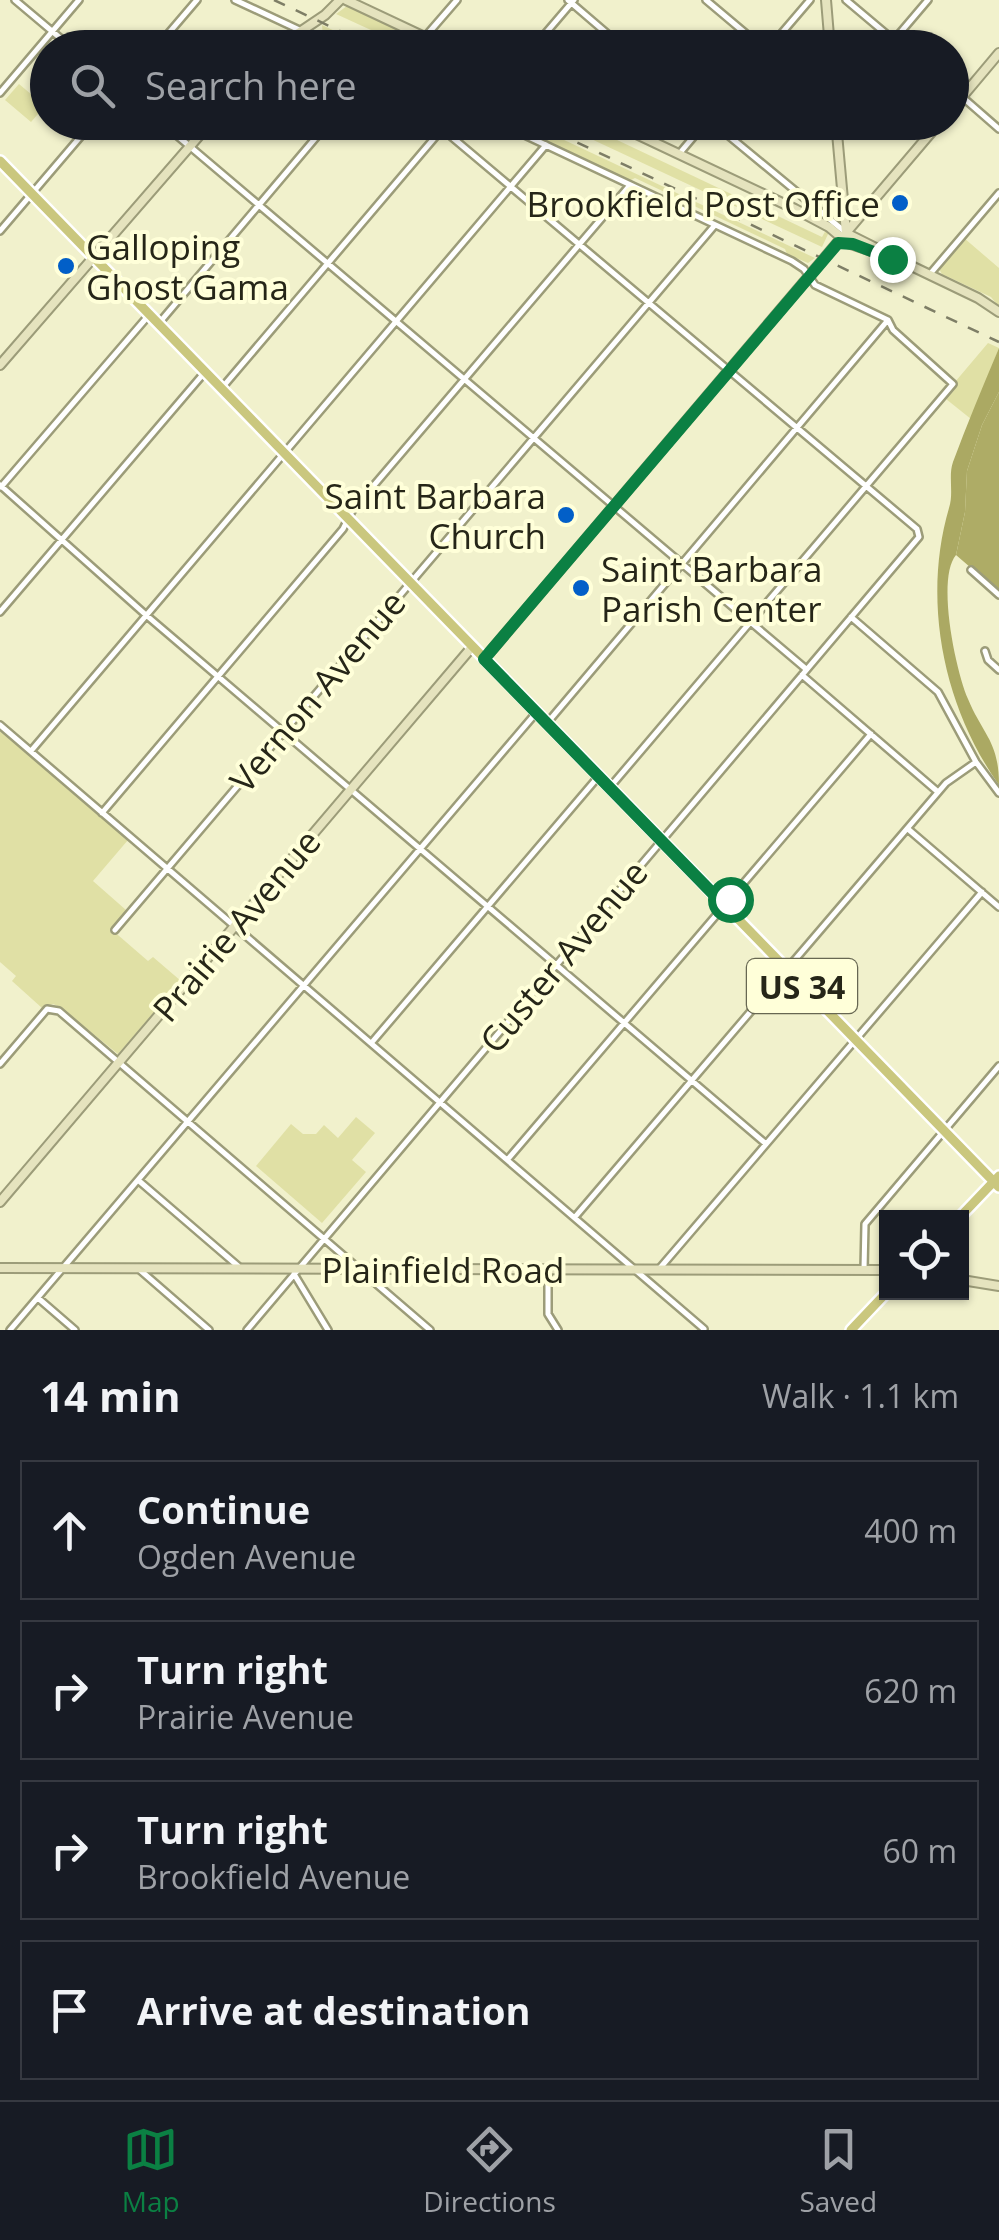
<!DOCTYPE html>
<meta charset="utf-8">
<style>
body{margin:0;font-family:"Open Sans",sans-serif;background:#20242c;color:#f1f3f6}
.controls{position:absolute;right:30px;bottom:30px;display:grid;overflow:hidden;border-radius:0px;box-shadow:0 2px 8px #0004}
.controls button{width:90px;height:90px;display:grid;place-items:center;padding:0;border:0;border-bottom:2px solid #363941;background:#171b24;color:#f1f3f6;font:50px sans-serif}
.stop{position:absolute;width:30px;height:30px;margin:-22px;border:8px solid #0b8043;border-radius:50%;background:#fff}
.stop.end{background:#0b8043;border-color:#fff;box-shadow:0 2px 10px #0008}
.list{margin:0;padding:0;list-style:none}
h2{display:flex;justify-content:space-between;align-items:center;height:130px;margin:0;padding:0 40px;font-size:42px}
h2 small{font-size:32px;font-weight:400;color:#9ea1a6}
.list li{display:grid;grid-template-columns:65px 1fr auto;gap:30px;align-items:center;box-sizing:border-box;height:140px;margin:0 20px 20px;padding:0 20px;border:2px solid #363941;border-radius:0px}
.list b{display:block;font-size:38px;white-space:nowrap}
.list p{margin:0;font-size:32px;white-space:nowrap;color:#9ea1a6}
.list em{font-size:32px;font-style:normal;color:#9ea1a6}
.icon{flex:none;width:55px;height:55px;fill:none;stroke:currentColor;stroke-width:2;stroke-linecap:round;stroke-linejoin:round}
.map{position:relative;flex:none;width:999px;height:1330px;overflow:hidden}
.search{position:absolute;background:#171b24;box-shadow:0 2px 8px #0004;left:30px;right:30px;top:30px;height:110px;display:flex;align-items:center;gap:25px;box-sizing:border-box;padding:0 35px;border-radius:55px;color:#9ea1a6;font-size:38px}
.sheet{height:770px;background:#171b24}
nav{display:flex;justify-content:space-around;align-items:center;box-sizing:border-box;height:140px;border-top:2px solid #363941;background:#171b24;font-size:28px;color:#9ea1a6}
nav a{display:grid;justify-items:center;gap:5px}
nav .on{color:#0b8043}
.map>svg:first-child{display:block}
.green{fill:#e0e0a5}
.forest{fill:#aeac66}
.water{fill:#aba963}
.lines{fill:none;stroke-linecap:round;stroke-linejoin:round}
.street-casing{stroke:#9c9c79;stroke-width:10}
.secondary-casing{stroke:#9c9c79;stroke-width:12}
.primary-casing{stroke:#fff;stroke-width:14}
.street{stroke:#fff;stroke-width:5}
.secondary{stroke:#e5e3be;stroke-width:8}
.primary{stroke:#cac77e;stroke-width:9}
.rail{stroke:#7e7e66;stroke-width:2.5;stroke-dasharray:12 12;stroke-linecap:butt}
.route{stroke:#0b8043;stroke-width:12}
.poi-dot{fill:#025fc8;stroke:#ffffd9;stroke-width:4}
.labels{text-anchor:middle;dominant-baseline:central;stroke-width:8;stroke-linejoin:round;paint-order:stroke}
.shield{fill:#ffffd9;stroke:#676752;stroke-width:2.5}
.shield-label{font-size:32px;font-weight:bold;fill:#262618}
.poi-label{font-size:35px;fill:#262618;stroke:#ffffd9;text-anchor:end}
.street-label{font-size:35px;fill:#262618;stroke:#ffffd9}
</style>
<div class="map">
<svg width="999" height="1330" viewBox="0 0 999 1330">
<rect width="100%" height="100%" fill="#f1f1cc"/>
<path class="green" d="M347,6l4,2 84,39h-27l-72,-33z
M322,25l47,22h-24l-22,-10z
M19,84l26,22 -14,16 -26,-22z
M504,123h24l287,135 -7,5 -21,-9 -2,-5 -150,-71 -6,3z
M557,123h40l15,6 3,10 207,98 4,-7 3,2 -7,15z
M964,238l35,30v39l-8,-10 -49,-23 -3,-5z
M988,343l11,5 -28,71 -25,-20 9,-17z
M0,731l128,109 -35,41 33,29 -15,19 37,32 5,-4 28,24 -63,73 -58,-47 -7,-3 -11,4 -30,-27 4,-5 -16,-14z
M356,1117l19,16 -23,27 14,12 -44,51 -66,-57 35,-42 12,10h13l8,-9 14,13z"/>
<path class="forest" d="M999,392v200l-43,-37 9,-43 2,-41 15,-46z"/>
<path class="water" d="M999,348v44l-17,33 -15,46 -2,41 -9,43c-20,24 0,116 12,144 15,36 31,42 31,86 -56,-79 -77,-185 -50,-277 5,-15 -1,-32 4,-46 14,-38 30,-76 46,-114z"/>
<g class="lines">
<defs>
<path id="street" d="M15,0l57,48
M235,0l103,48
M568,0l56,48
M706,0l57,48
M846,0l57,48
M425,37l32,-37
M894,40l34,-40
M156,48l41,-48
M533,48l41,-48
M769,48l41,-48
M952,88l47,41
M0,93l79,-93
M161,122l645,547
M497,122l295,139 12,8 11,16 73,35 5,10 60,54 -342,402
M712,122l132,109
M679,154l27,-32
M0,231l93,-109
M930,274l69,-81
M160,322l169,-200
M221,389l221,-260
M0,485l146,130 620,529
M1,487l148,-172
M971,570l28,25
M0,612l205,-240
M851,617l87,75 38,70 23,31
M985,651l3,9 11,10
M802,675l136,117
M548,722l340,-402
M0,725l704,604
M31,751l515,-606
M102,813l241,-284 9,-18 278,-326
M908,829l91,78
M115,930l600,-705
M373,1041l225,-264
M0,1064l47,-55 12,2 371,319
M508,1159l363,-425
M138,1180l100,86
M575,1217l371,-434 30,-21
M660,1268l322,-376
M864,1269l1,-45 134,-158
M140,1270l69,60
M548,1271v43l10,16
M294,1274l34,56
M38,1298l37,32
M10,1330l526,-617
M247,1330l672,-793 -2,-8 -483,-407"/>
<path id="secondary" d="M346,0l102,48
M826,0l4,48
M276,48l49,-33 15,-15
M952,109l47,-56
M611,122l184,87 34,18 19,16 56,19
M836,122l10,111
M846,233l34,17
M901,261l77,37 21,14
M0,365l211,-243
M484,659l456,-537
M0,1202l472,-555
M0,1268l886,2
M962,1280l37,6"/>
<path id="primary" d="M0,161l999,1026
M959,1218l40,-42
M851,1330l36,-38"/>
</defs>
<use href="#street" class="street-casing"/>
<use href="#secondary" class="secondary-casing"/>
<use href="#primary" class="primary-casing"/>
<use href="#street" class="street"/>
<use href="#secondary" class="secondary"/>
<use href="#primary" class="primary"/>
<path class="rail" d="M274,0l102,48
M534,122l465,220"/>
</g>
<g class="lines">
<path class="route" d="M730,899l-6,6 -240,-246 354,-416 15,1 39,15"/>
</g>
<g class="poi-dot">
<circle cx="900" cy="203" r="10"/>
<circle cx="66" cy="266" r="10"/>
<circle cx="566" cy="515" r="10"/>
<circle cx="581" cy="588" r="10"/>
</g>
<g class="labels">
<rect class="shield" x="747" y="959" width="110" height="54" rx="8"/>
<g class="shield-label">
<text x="802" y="986">US 34</text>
</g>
<g class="poi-label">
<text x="880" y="203">Brookfield Post Office</text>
<text x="86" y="246" text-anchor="start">Galloping<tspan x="86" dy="40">Ghost Gama</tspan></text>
<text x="546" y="495">Saint Barbara<tspan x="546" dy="40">Church</tspan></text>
<text x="601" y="568" text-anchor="start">Saint Barbara<tspan x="601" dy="40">Parish Center</tspan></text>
</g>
<g class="street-label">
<text transform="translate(317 691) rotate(-50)">Vernon Avenue</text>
<text transform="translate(236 925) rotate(-50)">Prairie Avenue</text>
<text transform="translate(563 956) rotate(-50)">Custer Avenue</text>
<text x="443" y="1269">Plainfield Road</text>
</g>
</g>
</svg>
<div class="controls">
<button><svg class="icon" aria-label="locate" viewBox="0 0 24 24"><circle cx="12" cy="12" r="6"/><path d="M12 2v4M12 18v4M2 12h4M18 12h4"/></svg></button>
</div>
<div class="stop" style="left:730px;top:899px"></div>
<div class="stop end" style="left:892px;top:259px"></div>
<div class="search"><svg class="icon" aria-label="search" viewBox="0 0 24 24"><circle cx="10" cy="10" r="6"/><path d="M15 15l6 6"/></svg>Search here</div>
</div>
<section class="sheet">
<h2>14 min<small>Walk · 1.1 km</small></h2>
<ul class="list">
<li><svg class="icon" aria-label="ahead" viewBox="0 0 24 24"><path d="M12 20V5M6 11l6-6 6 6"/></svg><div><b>Continue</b><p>Ogden Avenue</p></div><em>400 m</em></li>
<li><svg class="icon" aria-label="right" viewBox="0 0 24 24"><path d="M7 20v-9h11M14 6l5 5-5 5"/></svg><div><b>Turn right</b><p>Prairie Avenue</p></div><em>620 m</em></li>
<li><svg class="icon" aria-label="right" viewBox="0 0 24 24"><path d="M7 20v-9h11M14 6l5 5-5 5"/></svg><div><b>Turn right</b><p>Brookfield Avenue</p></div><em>60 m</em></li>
<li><svg class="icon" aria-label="arrive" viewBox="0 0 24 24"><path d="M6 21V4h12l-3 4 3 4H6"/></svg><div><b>Arrive at destination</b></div></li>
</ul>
</section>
<nav>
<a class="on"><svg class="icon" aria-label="map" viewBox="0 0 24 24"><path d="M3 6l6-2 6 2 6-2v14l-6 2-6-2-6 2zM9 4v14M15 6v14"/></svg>Map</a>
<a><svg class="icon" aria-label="directions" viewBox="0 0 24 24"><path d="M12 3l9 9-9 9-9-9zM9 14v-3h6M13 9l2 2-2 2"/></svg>Directions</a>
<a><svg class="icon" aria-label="saved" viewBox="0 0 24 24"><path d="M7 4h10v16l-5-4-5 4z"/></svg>Saved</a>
</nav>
